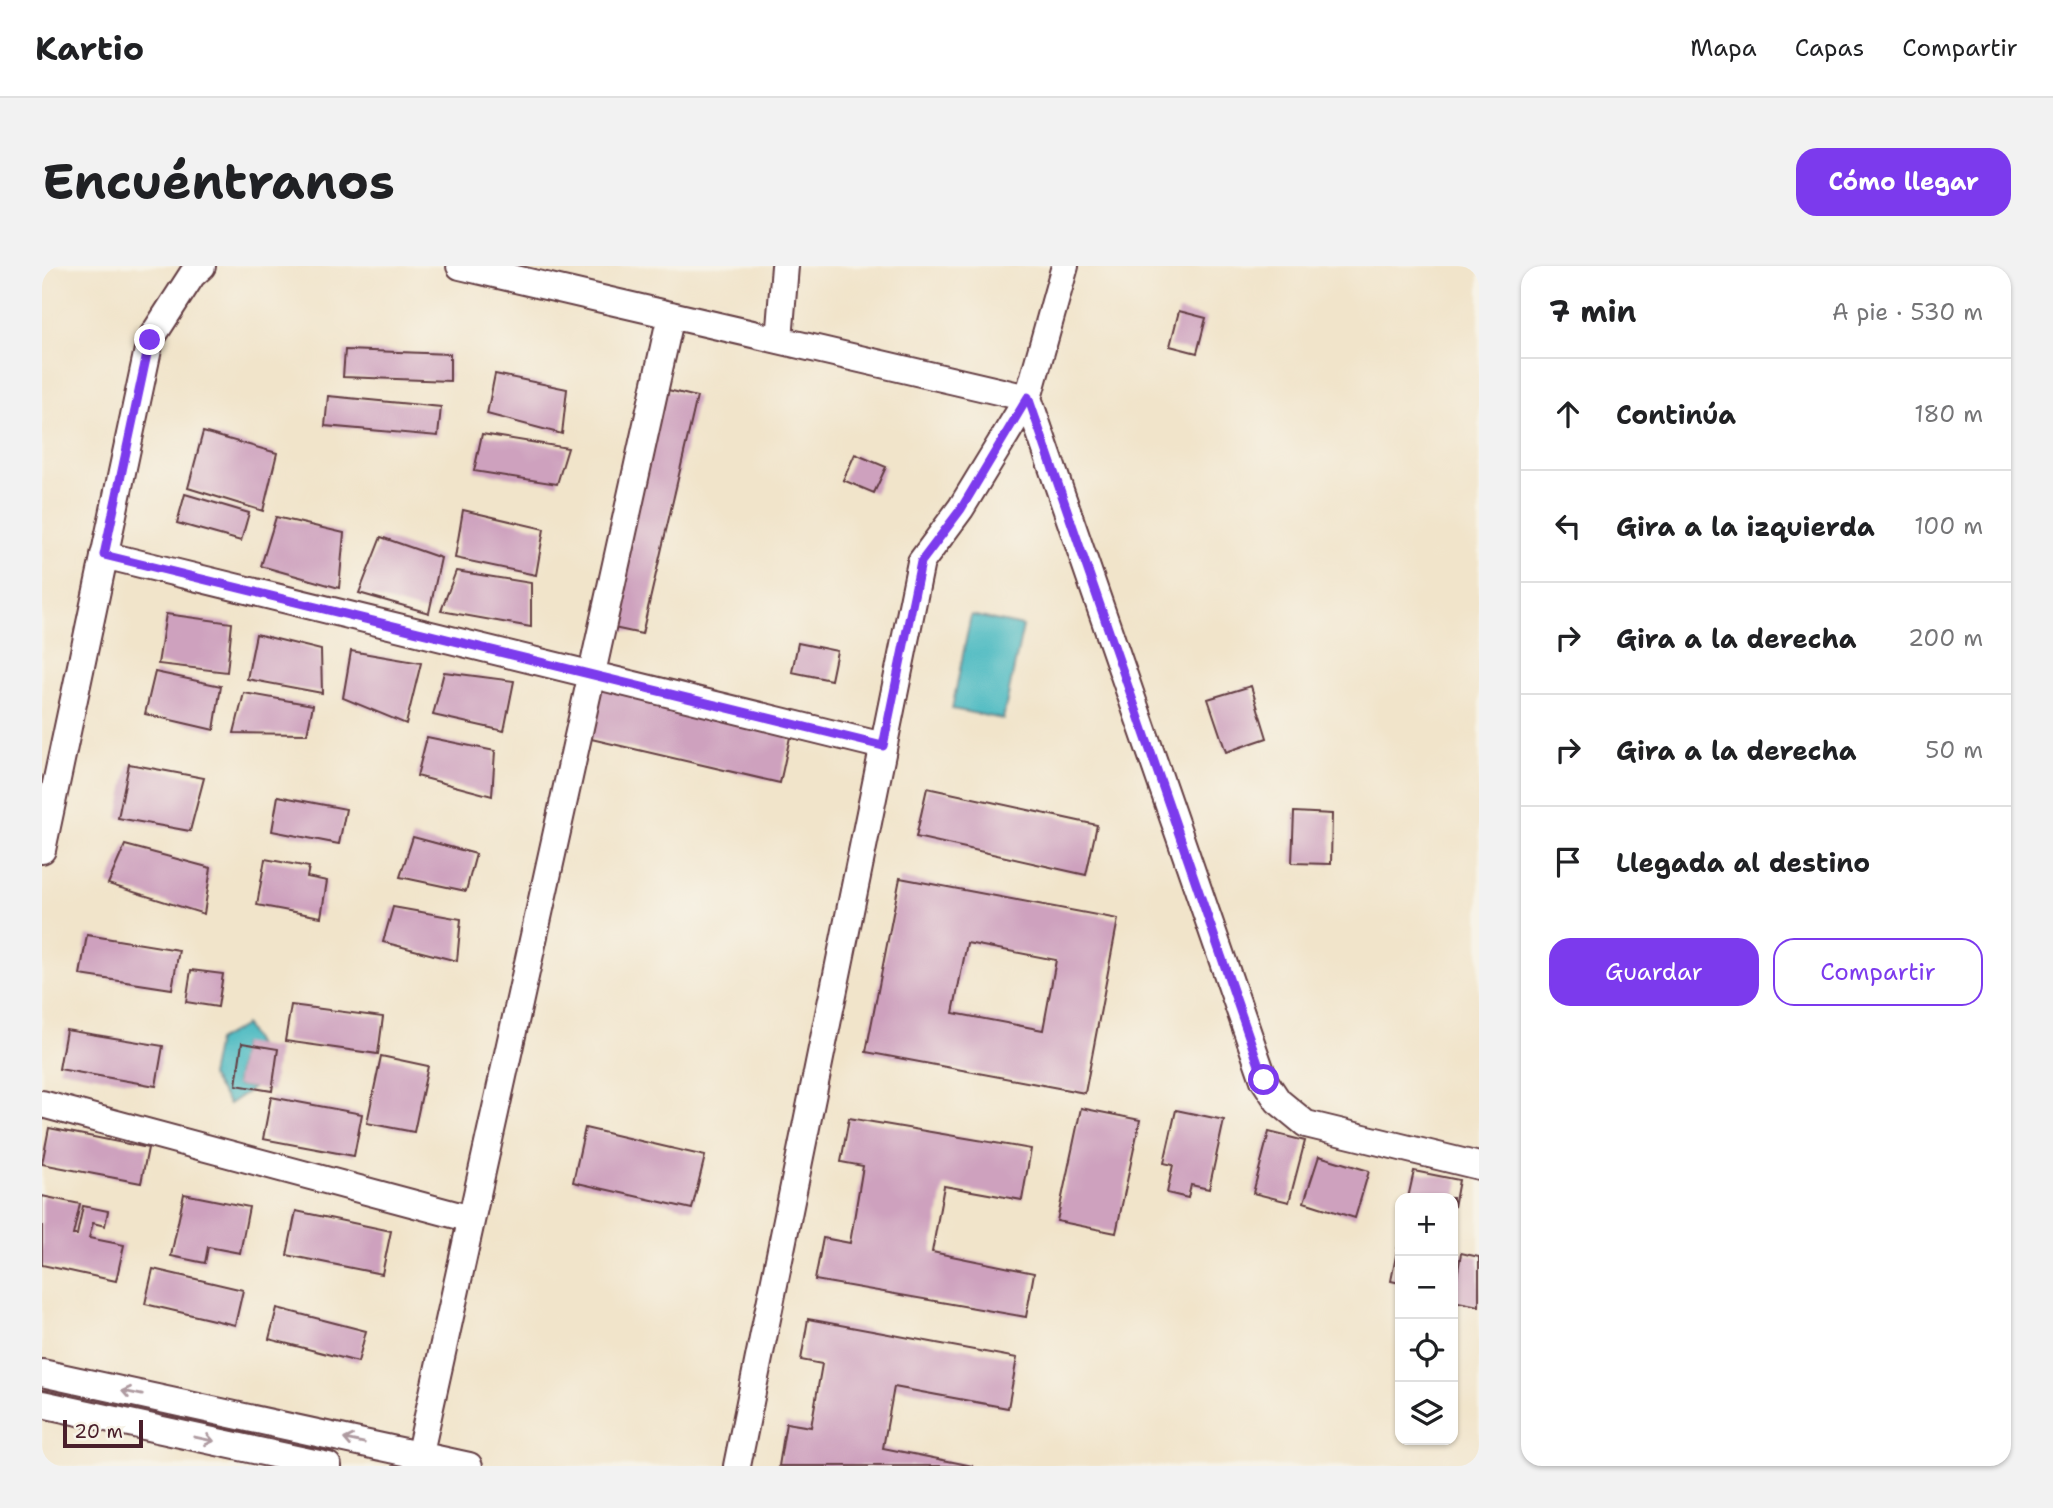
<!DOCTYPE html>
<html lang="es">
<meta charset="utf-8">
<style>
body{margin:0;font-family:"Shantell Sans",sans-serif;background:#f2f2f2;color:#202124}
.controls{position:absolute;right:21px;bottom:21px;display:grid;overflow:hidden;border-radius:14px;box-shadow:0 2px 5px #0004}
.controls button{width:63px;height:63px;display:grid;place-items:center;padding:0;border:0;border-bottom:2px solid #e0e0e0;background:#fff;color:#202124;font:35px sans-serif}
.scale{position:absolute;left:21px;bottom:18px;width:80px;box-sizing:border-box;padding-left:7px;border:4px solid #4a1f2b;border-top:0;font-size:19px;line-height:24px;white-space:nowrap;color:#4a1f2b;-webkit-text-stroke:5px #f7f3e8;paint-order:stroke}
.stop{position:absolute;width:21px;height:21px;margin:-16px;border:5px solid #7c3aed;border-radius:50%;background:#fff}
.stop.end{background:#7c3aed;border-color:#fff;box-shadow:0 2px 7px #0008}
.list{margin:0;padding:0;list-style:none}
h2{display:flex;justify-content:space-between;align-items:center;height:91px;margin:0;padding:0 28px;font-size:30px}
h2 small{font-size:23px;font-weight:400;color:#757577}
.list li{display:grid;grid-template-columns:46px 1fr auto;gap:21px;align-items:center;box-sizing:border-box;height:112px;padding:0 28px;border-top:2px solid #e0e0e0}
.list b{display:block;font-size:26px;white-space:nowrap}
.list em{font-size:23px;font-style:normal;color:#757577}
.actions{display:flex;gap:14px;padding:21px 28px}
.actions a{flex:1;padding:16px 0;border:2px solid #7c3aed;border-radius:21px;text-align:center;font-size:24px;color:#7c3aed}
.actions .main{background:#7c3aed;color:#fff}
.icon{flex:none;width:38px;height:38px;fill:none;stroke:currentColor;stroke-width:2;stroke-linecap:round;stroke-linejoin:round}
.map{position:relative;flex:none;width:1437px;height:1200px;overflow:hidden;border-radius:21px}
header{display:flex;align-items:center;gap:42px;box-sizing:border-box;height:98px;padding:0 35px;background:#fff;border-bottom:2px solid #e0e0e0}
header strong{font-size:33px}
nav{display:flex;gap:38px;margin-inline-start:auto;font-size:24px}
.intro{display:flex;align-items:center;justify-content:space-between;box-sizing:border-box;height:168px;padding:0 42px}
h1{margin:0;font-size:49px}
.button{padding:18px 32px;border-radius:21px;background:#7c3aed;color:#fff;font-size:24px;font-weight:700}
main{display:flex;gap:42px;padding:0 42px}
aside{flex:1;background:#fff;border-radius:21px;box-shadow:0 2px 5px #0004}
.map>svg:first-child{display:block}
.water{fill:#4ab9c1;stroke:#4a6c76;stroke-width:2}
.building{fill:#cea1be;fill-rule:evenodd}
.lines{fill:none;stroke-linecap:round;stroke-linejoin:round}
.street-casing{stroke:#633d43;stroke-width:30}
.street{stroke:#fff;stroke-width:26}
.oneway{stroke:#ae9aa0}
.route{stroke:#7c3aed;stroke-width:9}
</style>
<header>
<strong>Kartio</strong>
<nav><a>Mapa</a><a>Capas</a><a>Compartir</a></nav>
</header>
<div class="intro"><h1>Encuéntranos</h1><a class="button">Cómo llegar</a></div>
<main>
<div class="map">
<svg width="1437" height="1200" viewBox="0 0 1437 1200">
<rect width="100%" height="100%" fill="#f7f3e8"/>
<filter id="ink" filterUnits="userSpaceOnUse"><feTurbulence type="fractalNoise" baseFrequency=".0143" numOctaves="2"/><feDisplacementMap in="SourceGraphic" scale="14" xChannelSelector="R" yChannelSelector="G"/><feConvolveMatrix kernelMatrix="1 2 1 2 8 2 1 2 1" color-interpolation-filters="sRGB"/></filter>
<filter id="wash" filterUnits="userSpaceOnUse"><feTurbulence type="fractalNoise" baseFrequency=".00686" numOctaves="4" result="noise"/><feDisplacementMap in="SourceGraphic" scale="28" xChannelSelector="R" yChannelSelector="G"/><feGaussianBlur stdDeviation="1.57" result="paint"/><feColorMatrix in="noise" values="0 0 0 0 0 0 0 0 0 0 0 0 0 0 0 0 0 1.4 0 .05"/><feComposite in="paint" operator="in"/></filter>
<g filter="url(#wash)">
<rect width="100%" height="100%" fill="#f1e4ca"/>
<path class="water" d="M929,349l52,11 -20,93 -51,-10z
M203,759l12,21 -15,-2 -6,41 17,3 -24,16 -19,-28 7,-35z"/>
<g id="blocks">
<path class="building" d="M1137,45l27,7 -9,35 -27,-7z
M303,84l105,4v27l-107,-4z
M453,108l72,15 -5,45 -75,-20z
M622,123l33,8 -55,237 -33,-7z
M286,130l113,11 -3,29 -113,-10z
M161,166l74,21 -14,58 -75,-23z
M440,168l86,14 -11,36 -83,-13z
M813,188l31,13 -12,26 -31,-13z
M143,228l64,19 -8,28 -64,-18z
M421,244l81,19 -8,46 -81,-17z
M234,251l68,16 -5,55 -78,-22z
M339,271l60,21 -12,55 -70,-20z
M414,305l75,12v44l-90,-16z
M124,348l66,9 -5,49 -69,-8z
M214,368l65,16 1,43 -75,-14z
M756,377l39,8 -6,29 -39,-8z
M309,385l70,12 -15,61 -63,-26z
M113,406l66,14 -7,44 -69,-16z
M402,406l70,9 -10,50 -71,-16z
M558,418l192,44 -12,55 -193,-45z
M1209,420l16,52 -41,14 -18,-53z
M202,427l69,12 -6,29 -73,-1z
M385,471l68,14 -3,45 -75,-20z
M87,498l75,14 -14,53 -72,-13z
M885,522l170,37 -11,50 -170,-38z
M236,530l68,13 -7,35 -67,-13z
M1252,546l38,2 -1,50 -39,-1z
M371,571l63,17 -10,37 -66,-14z
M83,579l86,23 -7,46 -96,-30z
M223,593l44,8 -2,10 20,4 -6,36 -64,-12z
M858,612l218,41 -33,174 -219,-41zM925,677l89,17 -13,70 -90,-17z
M351,641l68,12 -4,42 -74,-19z
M45,669l92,15 -7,39 -92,-14z
M149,704l32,4 -5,33 -32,-5z
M249,739l92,12 -5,37 -93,-13z
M24,764l97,16 -7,40 -97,-17z
M200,777l36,6 -6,42 -36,-6z
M339,790l47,10 -14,66 -47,-9z
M229,831l91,17 -8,42 -91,-17z
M1039,842l59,12 -24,113 -59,-12z
M1134,844l48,10 -15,69 -18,-4 -3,13 -21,-5 6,-28 -9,-2z
M807,852l182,31 -9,51 -78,-14 -12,66 102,21 -8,44 -211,-37 8,-42 27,5 13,-77 -22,-4z
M7,862l99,20 -7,35 -99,-19z
M543,862l120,28 -13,53 -119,-27z
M1227,866l36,9 -16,61 -36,-9z
M1277,890l50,15 -14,47 -51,-16z
M1372,905l45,9 -5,27 -1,-9h-45z
M142,928l65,13 -9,46 -32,-6 -3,16 -34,-7z
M0,930l38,8 -7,31h4l6,-29 25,5 -3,15 -12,-3 -4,15 35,7 -8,36 -74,-16z
M254,945l95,20 -9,43 -95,-19z
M1357,975h1v42l-9,-2z
M1419,987l18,4v49l-26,-5z
M111,1003l90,21 -8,35 -90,-21z
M235,1042l89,23 -8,31 -89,-23z
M766,1053l209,39 -9,50 -114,-21 -11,61 90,18h-194l7,-43 25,4 11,-63 -21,-4z"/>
</g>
</g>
<g filter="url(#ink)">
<use href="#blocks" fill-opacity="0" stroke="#633d43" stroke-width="2"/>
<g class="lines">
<defs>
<path id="street" d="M418,0l568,132
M737,74l6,-74
M986,132l236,682 14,21 28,23 173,42
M62,289l779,191
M0,584l108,-510 42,-65 10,-9
M0,838l429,115
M0,1107l427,93
M0,1138l286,62
M375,1200l254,-1151
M695,1200l184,-904 40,-54 67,-110 37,-132"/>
</defs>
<use href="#street" class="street-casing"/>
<use href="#street" class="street"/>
</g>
<defs><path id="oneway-shaft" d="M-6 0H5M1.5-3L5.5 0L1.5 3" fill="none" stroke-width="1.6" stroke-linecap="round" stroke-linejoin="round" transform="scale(1.75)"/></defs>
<g class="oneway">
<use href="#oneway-shaft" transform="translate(90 1127) rotate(-168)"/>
<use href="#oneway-shaft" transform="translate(162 1173) rotate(12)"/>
<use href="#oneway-shaft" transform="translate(312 1175) rotate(-168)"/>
</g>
</g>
<g class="lines" filter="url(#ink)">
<path class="route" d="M108,74l-46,215 779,191 38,-184 40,-53 67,-112 236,683"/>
</g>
</svg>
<div class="controls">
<button>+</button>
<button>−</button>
<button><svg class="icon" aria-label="locate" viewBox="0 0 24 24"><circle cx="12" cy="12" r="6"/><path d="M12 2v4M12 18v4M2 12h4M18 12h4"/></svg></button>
<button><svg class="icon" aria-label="layers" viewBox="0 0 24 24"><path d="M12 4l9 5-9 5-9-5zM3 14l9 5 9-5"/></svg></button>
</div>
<div class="scale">20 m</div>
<div class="stop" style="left:1222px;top:814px"></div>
<div class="stop end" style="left:108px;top:74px"></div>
</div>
<aside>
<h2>7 min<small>A pie · 530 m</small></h2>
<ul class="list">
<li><svg class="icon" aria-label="ahead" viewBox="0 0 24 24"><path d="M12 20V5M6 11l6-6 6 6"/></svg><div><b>Continúa</b></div><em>180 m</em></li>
<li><svg class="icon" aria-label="left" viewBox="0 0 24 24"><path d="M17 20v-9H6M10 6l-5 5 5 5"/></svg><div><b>Gira a la izquierda</b></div><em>100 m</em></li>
<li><svg class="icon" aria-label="right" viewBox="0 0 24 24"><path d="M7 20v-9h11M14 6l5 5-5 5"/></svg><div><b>Gira a la derecha</b></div><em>200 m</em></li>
<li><svg class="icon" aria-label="right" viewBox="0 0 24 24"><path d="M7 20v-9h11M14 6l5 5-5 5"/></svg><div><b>Gira a la derecha</b></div><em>50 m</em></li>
<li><svg class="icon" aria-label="arrive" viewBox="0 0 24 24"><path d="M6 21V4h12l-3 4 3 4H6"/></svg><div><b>Llegada al destino</b></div></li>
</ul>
<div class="actions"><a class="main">Guardar</a><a>Compartir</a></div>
</aside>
</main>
